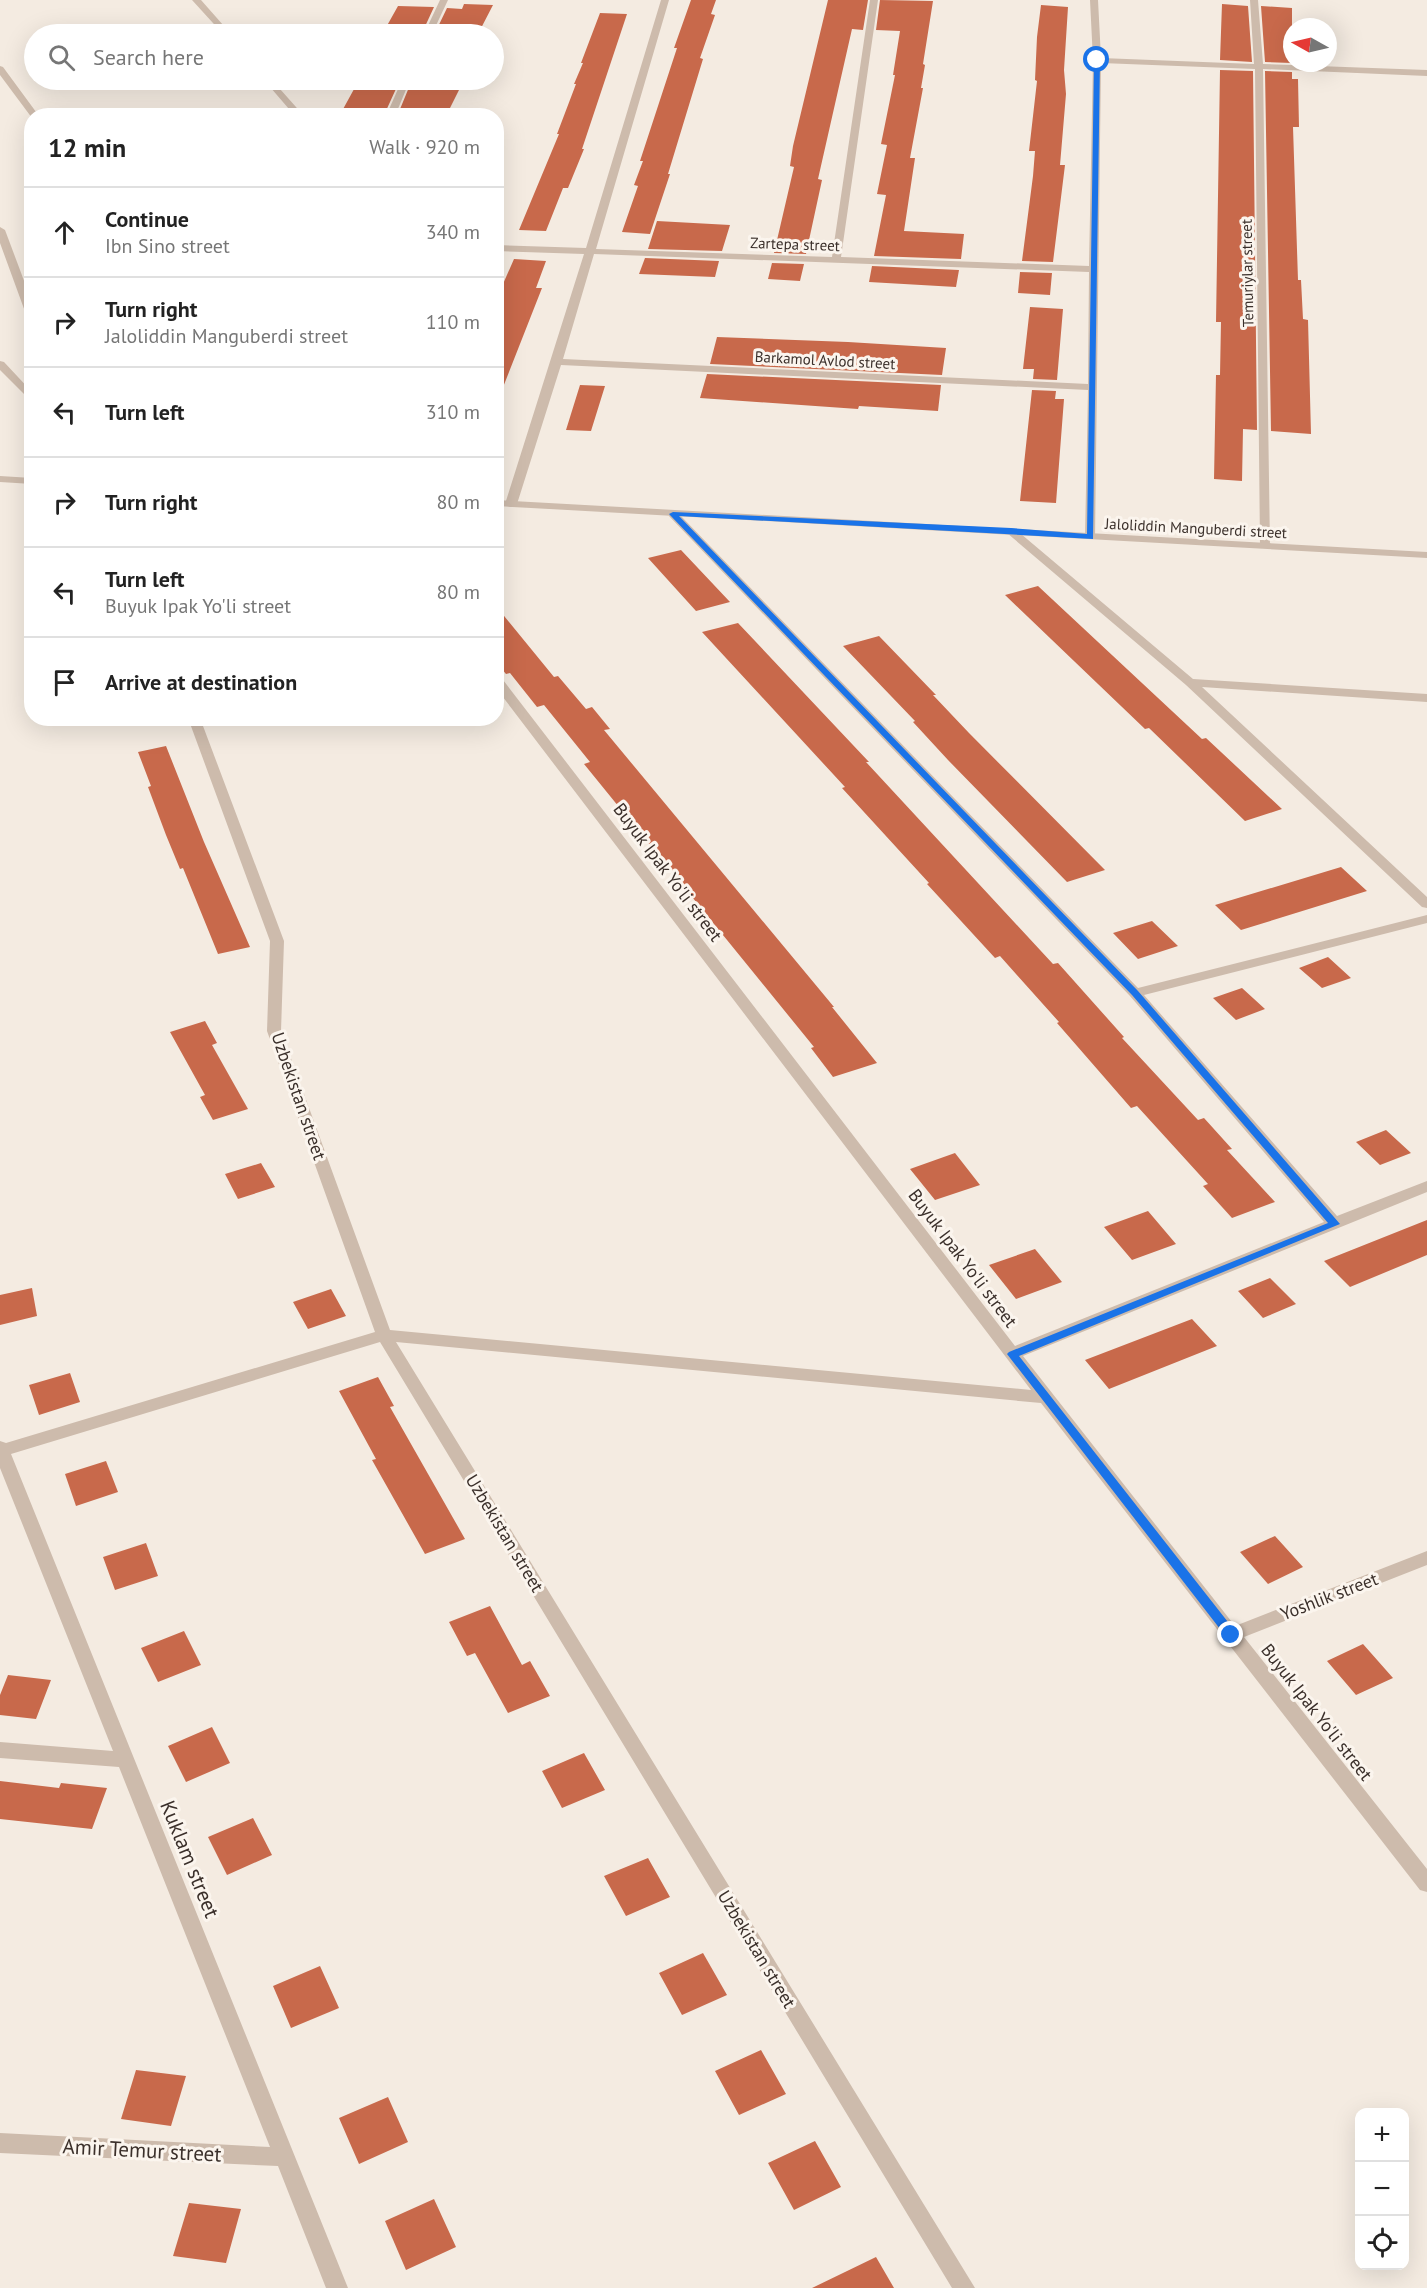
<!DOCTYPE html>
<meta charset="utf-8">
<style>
body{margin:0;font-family:"PT Sans",sans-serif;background:#f2f2f2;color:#222}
.controls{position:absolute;right:18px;bottom:18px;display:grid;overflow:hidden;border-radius:12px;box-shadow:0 6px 24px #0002}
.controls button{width:54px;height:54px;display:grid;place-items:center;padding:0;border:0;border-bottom:2px solid #e0e0e0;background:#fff;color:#222;font:30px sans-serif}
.compass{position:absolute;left:1283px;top:18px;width:54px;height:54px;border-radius:50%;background:#fff;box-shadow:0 6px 24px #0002;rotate:278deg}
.stop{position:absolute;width:18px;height:18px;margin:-14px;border:4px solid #1a73e8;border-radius:50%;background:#fff}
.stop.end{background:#1a73e8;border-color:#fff;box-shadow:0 2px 6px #0008}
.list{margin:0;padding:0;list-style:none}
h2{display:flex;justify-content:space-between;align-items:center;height:78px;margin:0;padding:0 24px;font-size:26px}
h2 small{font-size:20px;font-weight:400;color:#767676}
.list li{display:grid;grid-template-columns:39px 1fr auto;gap:18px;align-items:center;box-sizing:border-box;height:90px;padding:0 24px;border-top:2px solid #e0e0e0}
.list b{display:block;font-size:22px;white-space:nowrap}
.list p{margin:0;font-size:20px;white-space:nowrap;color:#767676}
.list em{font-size:20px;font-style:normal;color:#767676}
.icon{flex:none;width:33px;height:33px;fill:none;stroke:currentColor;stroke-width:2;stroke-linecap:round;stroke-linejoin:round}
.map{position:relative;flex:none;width:1427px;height:2288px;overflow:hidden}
.search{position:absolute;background:#fff;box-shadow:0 6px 24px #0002;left:24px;top:24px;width:480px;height:66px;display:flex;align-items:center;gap:15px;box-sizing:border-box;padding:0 21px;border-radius:33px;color:#767676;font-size:22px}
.panel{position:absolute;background:#fff;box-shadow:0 6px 24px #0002;left:24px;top:108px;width:480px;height:618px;border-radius:24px}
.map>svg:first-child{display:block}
.building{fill:#c8694b}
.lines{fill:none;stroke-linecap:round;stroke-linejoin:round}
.minor{fill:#cdbbac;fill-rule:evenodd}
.tertiary{fill:#cdbbac;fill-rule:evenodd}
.route{fill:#1a73e8}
.labels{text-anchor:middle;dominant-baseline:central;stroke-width:6;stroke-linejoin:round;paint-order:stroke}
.far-street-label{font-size:15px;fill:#3b302b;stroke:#fbf5ee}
.street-label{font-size:18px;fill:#3b302b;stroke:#fbf5ee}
.near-street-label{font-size:21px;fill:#3b302b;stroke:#fbf5ee}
</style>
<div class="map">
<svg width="1427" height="2288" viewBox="0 0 1427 2288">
<rect width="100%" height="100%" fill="#f4ebe1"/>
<path class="building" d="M691,0h25l-5,14 4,1 -15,43 3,1 -35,115h2l-20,60 -28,-2 16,-46 -4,-1 9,-24h-3l37,-113h-3z
M828,0h40l-5,30 -11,-1 -34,150 4,1 -16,74 -32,-1 20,-86 -4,-1 3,-20z
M880,0l53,1 -10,63 2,1 -4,23h2l-13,70h5l-11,73 60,3 -3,25 -87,-3 12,-61 -9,-1 10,-49 -6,-1 14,-69h-2l7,-44 -24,-1z
M464,4l29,1 -15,29 -43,-1 12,-25 15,1z
M1222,4l26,2 4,56 -32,-2z
M1041,5l27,2 -4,63 2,24 -6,71h5l-12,97 -31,-1 11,-85 2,-25h-6l8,-70 -2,-1 2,-43z
M398,6l36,1 -12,26 -38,-2z
M1261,6l31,2v55l-27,-1z
M600,13l27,1 -45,135h2l-16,39h-5l-17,43 -27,-1 40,-96h-2l19,-50h-2l9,-21h-2z
M1220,70l33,1 4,359 -14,-1 -1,52 -28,-2 2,-104h4l1,-53h-5z
M1265,71l27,1v7h6l1,48h-6l5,153h3l2,39 5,1 3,114 -40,-3z
M359,80h41l-15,33 -43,-2z
M412,80h52l-18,36 -48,-2z
M657,221l73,4 -8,26 -74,-2z
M645,258l74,3 -4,16 -76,-3z
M514,259l32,2 -10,27h6l-44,112h-2v-100z
M772,263l32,1 -4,17 -32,-2z
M872,266l87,4 -3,17 -87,-5z
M1020,272l32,1 -2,22 -32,-2z
M1030,307l33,2 -6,71 -24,-1 1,-10h-11z
M717,337l131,5 98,6 -4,27 -232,-11z
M707,374l234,11 -3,26 -79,-5 -1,3 -158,-11z
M580,385l25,1 -14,45 -25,-1z
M1032,390l24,1 -1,8h9l-8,104 -36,-2z
M681,550l49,52 -34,9 -48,-53z
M1038,586l164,153 4,-1 76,71 -37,12 -96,-93 -4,1 -140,-134z
M496,606l58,71 4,-1 28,33 6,-2 18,22 -6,1 230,277h-2l45,56 -44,14 -22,-29 3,-1 -230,-283 6,-2 -46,-57 -7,2 -27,-34 -4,1 -10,-12z
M738,623l131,139h-3l187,202 5,-1 66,74 -2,1 76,82 6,-2 28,31 -5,1 48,52 -43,16 -29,-32 5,-2 -71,-78 -6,2 -74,-85 2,-1 -59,-66 -5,2 -45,-49 -23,-25 2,-1 -87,-95 3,-1 -143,-155z
M879,636l57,59h-3l36,38 136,137 -38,12 -119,-122 -35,-38 2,-1 -72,-75z
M166,746l38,96 46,105 -32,7 -35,-86 -3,1 -14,-34 -18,-48 3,-1 -13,-34z
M1341,867l26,24 -126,39 -26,-25z
M1152,921l26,25 -40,13 -25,-26z
M1328,957l23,21 -29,10 -23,-20z
M1242,988l23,21 -29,11 -23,-22z
M205,1021l12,22 -5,2 36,64 -35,11 -13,-23 5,-2 -35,-63z
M1386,1130l25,23 -31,12 -24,-23z
M955,1153l25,32 -45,15 -25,-31z
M261,1163l14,24 -37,12 -13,-25z
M1148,1211l28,33 -44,16 -28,-33z
M1427,1220v35l-77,32 -26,-26z
M1035,1249l27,33 -46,17 -27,-34z
M1270,1278l26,26 -33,14 -25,-27z
M32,1288l5,28 -37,9v-30z
M331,1289l15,27 -38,13 -15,-27z
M1192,1319l25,27 -108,43 -24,-29z
M70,1373l10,29 -41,13 -10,-30z
M378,1377l16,29 -4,1 75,132 -40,15 -53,-94 4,-1 -37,-68z
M106,1461l12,31 -42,14 -11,-32z
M1275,1536l28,31 -35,17 -28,-32z
M146,1543l12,33 -43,14 -12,-33z
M490,1606l32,59 8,-4 20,35 -42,17 -33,-60 -8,3 -18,-34z
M184,1631l17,34 -43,17 -17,-34z
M1363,1644l30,34 -37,17 -29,-34z
M8,1675l43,5 -15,39 -36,-4v-20z
M212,1727l18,36 -44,19 -18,-36z
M584,1753l21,37 -43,18 -20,-37z
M0,1781l59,7 2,-5 46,5 -15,41 -92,-10z
M253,1818l19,37 -45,20 -19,-38z
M648,1858l22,39 -44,19 -22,-40z
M703,1953l24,42 -45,20 -23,-42z
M320,1966l19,42 -48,20 -18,-42z
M761,2050l25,44 -47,21 -24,-44z
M136,2070l50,6 -15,50 -50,-7z
M388,2097l20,45 -49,22 -20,-46z
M815,2141l26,46 -47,23 -26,-47z
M434,2199l22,48 -50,23 -21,-49z
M189,2203l52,6 -15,54 -53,-7z
M876,2257l18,31h-82z"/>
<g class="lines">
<path class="minor" d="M192,0h9l30,34h-8z
M440,0h8l-16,34h-8z
M661,0h8l-73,249 236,8 38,-257h8l-37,257 248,9 4,-206 -3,-60h8l3,58 153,6 -4,-64h8l5,64 164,6v6l-164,-7 7,479h-8l-2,-2 -5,-477 -154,-6 -6,476h-8l-2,-2 3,-147 -527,-25 -44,139 -6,3 -4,-1 -2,-2 79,-250 -88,-3v-6l90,3zM594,254l495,18 -1,112 -525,-25z
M0,66l3,1 36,49h-7v2l-32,-43z
M264,80h8l32,36h-9z
M402,80h8l-15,36h-9z
M0,227l5,3 27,72v18l-5,-3 -27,-74z
M0,361l4,1 28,30v10l-32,-32z
M673,511l4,1 461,476 289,-73v8l-283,72 193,221 90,-35v11l-404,164 212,270 192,-75v14l-183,72 183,232v23l-7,-2 -379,-487 -645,-61 579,946h-23l-572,-946 -369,112 337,834h-22l-48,-122 -278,-13v-20l270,14 -151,-380 -119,-9v-16l113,9 -113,-283v-27l6,2 369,-111 -108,-301 3,-90 -82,-223h12l84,223 -3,90 109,299 641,60 -535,-702v-13l4,1 515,670 309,-124 -194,-226 -461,-480v-4z
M1011,528l4,1 178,150 234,15v8l-225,-15 225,210v11l-5,-1 -236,-222 -179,-152 -2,-2z"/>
<path class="tertiary" d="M0,476l32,2v6l-32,-2z
M496,500l931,52v6l-931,-52z"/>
</g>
<path class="route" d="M1097,58l3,2 -7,479 -414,-23 459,475 202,233 -321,132 216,275 2,4 -6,4 -4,-1 -220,-284 2,-2 319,-129 -196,-228 -463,-481 4,-2 338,16 76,6 7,-474z"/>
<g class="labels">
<g class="far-street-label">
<text transform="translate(795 244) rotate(2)">Zartepa street</text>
<text transform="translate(1247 273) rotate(-91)">Temuriylar street</text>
<text transform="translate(825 360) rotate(3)">Barkamol Avlod street</text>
<text transform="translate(1196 528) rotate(3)">Jaloliddin Manguberdi street</text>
</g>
<g class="street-label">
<text transform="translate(668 872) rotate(53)">Buyuk Ipak Yo'li street</text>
<text transform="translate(299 1096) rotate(71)">Uzbekistan street</text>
<text transform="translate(963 1258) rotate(53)">Buyuk Ipak Yo'li street</text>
<text transform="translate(505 1533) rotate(59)">Uzbekistan street</text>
<text transform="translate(1329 1596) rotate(-21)">Yoshlik street</text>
<text transform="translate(1317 1712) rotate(52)">Buyuk Ipak Yo'li street</text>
<text transform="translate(757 1949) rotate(59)">Uzbekistan street</text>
</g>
<g class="near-street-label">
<text transform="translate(190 1859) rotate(68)">Kuklam street</text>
<text transform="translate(142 2150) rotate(3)">Amir Temur street</text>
</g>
</g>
</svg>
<div class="controls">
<button>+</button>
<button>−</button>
<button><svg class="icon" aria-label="locate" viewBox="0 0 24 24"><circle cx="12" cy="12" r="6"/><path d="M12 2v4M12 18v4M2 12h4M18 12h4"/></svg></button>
</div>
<svg class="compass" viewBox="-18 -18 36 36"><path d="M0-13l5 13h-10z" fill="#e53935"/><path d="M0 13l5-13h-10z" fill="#767676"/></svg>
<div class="stop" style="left:1097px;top:60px"></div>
<div class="stop end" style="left:1231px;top:1635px"></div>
<div class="search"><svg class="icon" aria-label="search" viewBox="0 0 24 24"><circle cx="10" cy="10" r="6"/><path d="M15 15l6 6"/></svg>Search here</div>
<section class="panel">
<h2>12 min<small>Walk · 920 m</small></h2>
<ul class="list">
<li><svg class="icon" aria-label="ahead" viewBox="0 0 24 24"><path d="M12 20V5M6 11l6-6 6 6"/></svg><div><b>Continue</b><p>Ibn Sino street</p></div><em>340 m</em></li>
<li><svg class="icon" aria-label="right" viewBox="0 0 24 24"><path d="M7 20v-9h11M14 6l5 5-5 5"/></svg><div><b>Turn right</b><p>Jaloliddin Manguberdi street</p></div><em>110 m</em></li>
<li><svg class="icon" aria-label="left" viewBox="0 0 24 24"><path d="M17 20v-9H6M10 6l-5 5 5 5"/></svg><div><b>Turn left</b></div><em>310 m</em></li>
<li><svg class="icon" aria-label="right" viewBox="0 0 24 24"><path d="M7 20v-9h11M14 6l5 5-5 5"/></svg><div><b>Turn right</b></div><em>80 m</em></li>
<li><svg class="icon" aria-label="left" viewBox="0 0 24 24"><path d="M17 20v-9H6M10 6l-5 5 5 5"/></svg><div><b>Turn left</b><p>Buyuk Ipak Yo'li street</p></div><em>80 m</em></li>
<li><svg class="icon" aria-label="arrive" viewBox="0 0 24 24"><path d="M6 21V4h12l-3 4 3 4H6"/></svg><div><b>Arrive at destination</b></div></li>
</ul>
</section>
</div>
